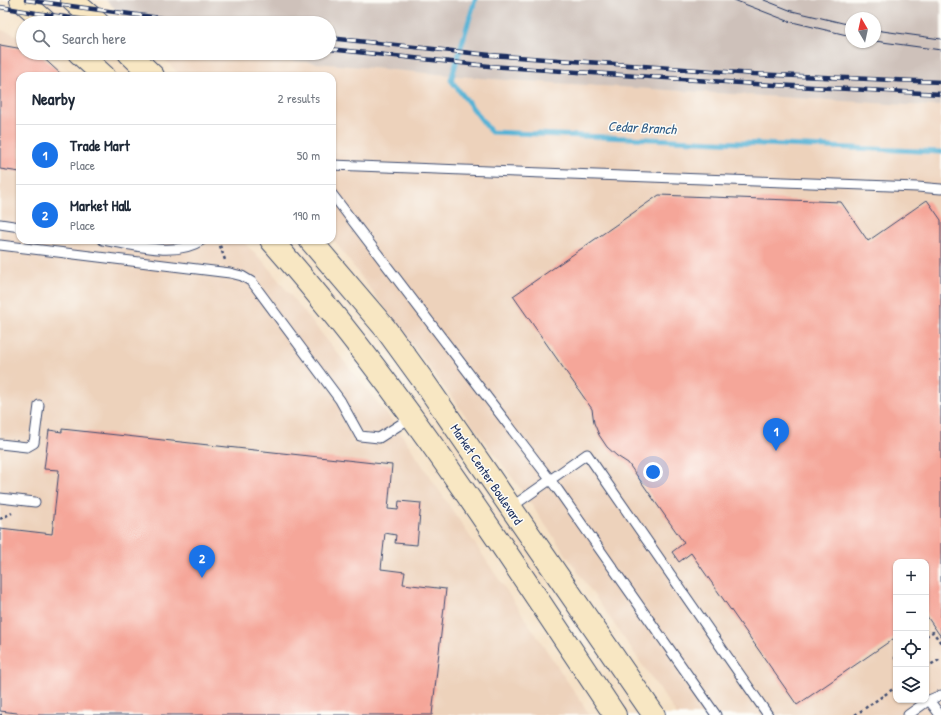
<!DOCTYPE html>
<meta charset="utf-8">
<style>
body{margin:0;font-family:"Patrick Hand",sans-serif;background:#f2f2f3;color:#1f2937}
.controls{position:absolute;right:12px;bottom:12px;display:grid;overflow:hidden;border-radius:8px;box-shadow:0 1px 3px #0004}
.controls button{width:36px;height:36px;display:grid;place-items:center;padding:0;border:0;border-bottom:1px solid #e0e1e3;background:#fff;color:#1f2937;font:20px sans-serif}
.compass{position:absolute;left:845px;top:12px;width:36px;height:36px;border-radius:50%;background:#fff;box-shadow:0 1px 3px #0004;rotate:351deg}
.you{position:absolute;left:653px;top:472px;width:14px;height:14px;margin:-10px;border:3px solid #fff;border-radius:50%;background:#1a73e8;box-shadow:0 0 0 6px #1a73e833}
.badge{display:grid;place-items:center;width:26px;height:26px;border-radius:50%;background:#1a73e8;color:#fff;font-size:13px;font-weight:700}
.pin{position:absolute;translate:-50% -33px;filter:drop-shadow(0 1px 2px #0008)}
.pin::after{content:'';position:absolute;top:21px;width:14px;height:12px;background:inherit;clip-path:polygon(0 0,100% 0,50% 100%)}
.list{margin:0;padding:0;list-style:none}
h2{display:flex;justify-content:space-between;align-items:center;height:52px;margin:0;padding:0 16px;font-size:17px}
h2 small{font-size:13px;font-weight:400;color:#747a83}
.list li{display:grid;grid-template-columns:26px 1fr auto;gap:12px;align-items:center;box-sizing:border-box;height:60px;padding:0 16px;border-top:1px solid #e0e1e3}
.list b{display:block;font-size:15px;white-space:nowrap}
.list p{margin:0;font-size:13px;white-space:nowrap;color:#747a83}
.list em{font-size:13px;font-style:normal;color:#747a83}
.icon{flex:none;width:22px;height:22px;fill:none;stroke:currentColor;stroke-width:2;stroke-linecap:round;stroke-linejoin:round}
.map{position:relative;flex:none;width:941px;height:715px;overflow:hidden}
.search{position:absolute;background:#fff;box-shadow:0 1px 3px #0004;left:16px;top:16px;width:320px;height:44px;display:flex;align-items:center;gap:10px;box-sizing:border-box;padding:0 14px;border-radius:22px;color:#747a83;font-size:15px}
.panel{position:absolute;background:#fff;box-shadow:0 1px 3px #0004;left:16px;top:72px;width:320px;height:172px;border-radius:12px}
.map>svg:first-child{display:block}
.built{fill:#edd2bb;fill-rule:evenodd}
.industrial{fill:#cec1ba;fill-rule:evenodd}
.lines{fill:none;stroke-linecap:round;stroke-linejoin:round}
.stream{stroke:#57b2d5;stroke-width:5}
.building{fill:#f5a699}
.lane-casing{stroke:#3c4a6e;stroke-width:11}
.secondary-casing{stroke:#3c4a6e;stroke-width:24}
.path{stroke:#3c4a6e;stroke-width:2.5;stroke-dasharray:3 3;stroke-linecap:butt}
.lane{stroke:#fff;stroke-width:9}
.secondary{stroke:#f8e7c3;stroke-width:22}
.tram{stroke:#1b2f5e;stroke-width:1}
.rail-casing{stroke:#1b2f5e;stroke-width:4.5}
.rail{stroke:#fdfcf7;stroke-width:3;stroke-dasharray:9;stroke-linecap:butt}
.labels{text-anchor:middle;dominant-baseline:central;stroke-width:3;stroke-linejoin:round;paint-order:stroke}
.street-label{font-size:13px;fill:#1b2f5e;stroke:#fdfcf7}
.water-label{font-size:14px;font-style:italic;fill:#305d88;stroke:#fdfcf7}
</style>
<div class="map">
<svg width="941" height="715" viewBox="0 0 941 715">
<rect width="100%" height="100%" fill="#fdfcf7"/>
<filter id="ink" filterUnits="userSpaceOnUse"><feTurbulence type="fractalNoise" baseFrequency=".025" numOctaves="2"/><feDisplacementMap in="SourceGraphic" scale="8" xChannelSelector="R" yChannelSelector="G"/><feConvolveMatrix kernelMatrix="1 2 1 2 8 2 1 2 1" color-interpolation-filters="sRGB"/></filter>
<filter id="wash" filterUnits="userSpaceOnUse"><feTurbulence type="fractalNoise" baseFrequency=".012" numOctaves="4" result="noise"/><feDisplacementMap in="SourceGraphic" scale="16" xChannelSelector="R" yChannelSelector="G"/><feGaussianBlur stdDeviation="0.9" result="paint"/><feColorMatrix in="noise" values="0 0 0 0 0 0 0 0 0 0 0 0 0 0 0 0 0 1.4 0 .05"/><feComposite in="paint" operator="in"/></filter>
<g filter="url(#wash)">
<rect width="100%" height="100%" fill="#f5e1c6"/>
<path class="built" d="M0,30l12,3 11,6v14h18l25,23h-46v164h221l22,21 131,162 196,292h-590z
M158,53h49l284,26 415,26 35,1v609h-264l-160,-231 -185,-246v-162h-151zM896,562h30v138h-30z"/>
<path class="industrial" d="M106,0h835v106l-35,-1 -415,-26 -284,-26h122v-30h-200zM851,18h24v24h-24z"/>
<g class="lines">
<path class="stream" d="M475,0l-24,80 40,52 450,20"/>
</g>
<g id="blocks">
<path class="building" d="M0,45l23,4v4h15l25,23h-43v96l-20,-3z
M659,195l182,7 27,39 59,-41 14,20v417l-15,-22v-53h-30v75l-99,68 -106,-152 -12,9 -7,-10 12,-9 -56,-80 -11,-7 -10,-9 -8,-12 -5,-12 -2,-14 -79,-113z
M62,429l330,36 -4,44 10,1 1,-9 22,2 -4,42 -22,-2 1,-8 -11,-2 -4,36 24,3 -2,12 43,5 -14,126h-398l-34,-4v-183l52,6 7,-64 -15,-1 5,-39 13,2z"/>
</g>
</g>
<g filter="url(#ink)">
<use href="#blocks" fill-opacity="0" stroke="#3c4a6e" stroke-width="1"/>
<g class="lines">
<defs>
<path id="lane" d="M332,165l585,22 24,2
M332,194l226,296 158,225
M0,224l20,3
M103,240c30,5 73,18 99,0
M0,245l230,28 12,3 10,6 88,118 20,36 19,2 33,-21
M0,444l27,3 7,-4 5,-38
M0,498l35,4
M510,508l77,-54 181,261
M929,700l11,15
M908,715l21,-15 12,-5"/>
<path id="secondary" d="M21,0l26,23
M72,0l26,23
M79,53l25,23
M129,53l24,23
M271,240c130,147 235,312 344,475
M310,240l75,88 37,51 232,336"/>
</defs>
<use href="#lane" class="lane-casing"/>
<use href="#secondary" class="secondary-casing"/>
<path class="path" d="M55,53l6,5
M218,240l7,20
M0,519l12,-6
M926,636l7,-4 8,11
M896,657l-1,1 1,2
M926,667l15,-8
M0,715h2
M855,715l41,-28"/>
<use href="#lane" class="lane"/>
<use href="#secondary" class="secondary"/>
<path class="tram" d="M734,0l54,21 63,15
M764,0l28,11 59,14
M875,30l66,9
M875,41l66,9"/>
<defs>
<path id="rail" d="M26,0l171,23
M0,7l36,6 72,10
M329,38l161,17 264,19 187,8
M329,49l160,17 266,18 186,10"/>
</defs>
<use href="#rail" class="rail-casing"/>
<use href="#rail" class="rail"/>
</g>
</g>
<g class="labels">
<g class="street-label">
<text transform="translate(487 474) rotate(56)">Market Center Boulevard</text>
</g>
<g class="water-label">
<text transform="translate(642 127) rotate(3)">Cedar Branch</text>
</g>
</g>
</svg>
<div class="controls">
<button>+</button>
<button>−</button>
<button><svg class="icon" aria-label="locate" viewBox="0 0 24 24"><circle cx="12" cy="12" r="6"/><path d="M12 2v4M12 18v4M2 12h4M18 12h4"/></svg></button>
<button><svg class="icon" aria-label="layers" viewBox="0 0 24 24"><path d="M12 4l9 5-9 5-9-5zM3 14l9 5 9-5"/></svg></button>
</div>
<svg class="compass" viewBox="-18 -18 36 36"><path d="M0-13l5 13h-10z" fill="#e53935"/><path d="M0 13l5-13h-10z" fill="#747a83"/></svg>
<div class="you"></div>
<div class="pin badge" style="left:776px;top:451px">1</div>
<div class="pin badge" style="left:202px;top:578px">2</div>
<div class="search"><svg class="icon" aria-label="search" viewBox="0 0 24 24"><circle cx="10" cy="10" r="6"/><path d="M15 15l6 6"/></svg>Search here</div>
<section class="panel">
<h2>Nearby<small>2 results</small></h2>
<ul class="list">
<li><span class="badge">1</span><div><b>Trade Mart</b><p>Place</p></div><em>50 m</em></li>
<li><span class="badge">2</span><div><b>Market Hall</b><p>Place</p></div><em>190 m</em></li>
</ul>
</section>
</div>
